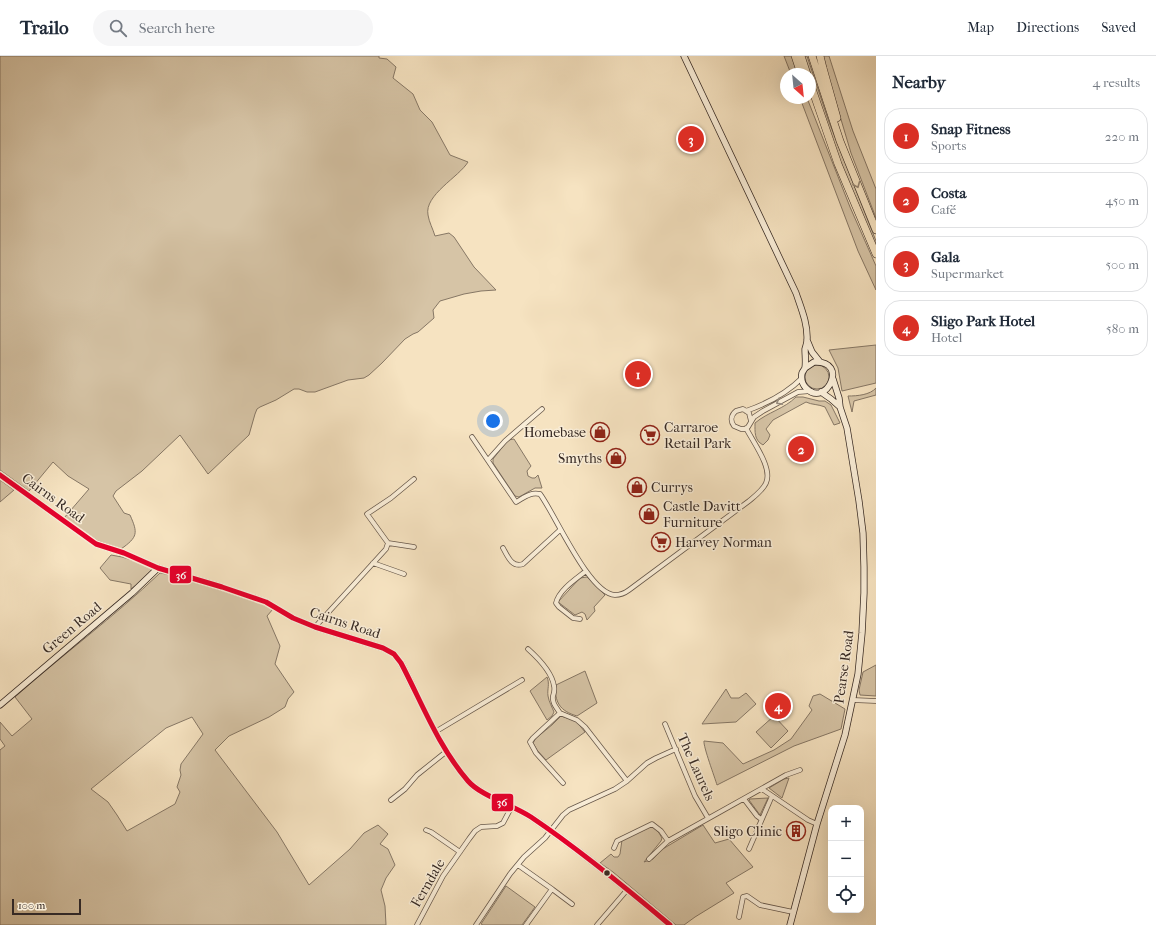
<!DOCTYPE html>
<meta charset="utf-8">
<style>
body{margin:0;font-family:"IM FELL French Canon",serif;background:#f6f6f7;color:#1f2937}
.controls{position:absolute;right:12px;bottom:12px;display:grid;overflow:hidden;border-radius:8px;box-shadow:0 4px 16px #0002}
.controls button{width:36px;height:36px;display:grid;place-items:center;padding:0;border:0;border-bottom:1px solid #e0e1e3;background:#fff;color:#1f2937;font:20px sans-serif}
.compass{position:absolute;left:780px;top:12px;width:36px;height:36px;border-radius:50%;background:#fff;box-shadow:0 4px 16px #0002;rotate:153deg}
.scale{position:absolute;left:12px;bottom:10px;width:69px;box-sizing:border-box;padding-left:4px;border:2px solid #372a24;border-top:0;font-size:11px;line-height:14px;white-space:nowrap;color:#372a24;-webkit-text-stroke:3px #f9edd7;paint-order:stroke}
.you{position:absolute;left:493px;top:365px;width:14px;height:14px;margin:-10px;border:3px solid #fff;border-radius:50%;background:#1a73e8;box-shadow:0 0 0 6px #1a73e833}
.badge{display:grid;place-items:center;width:26px;height:26px;border-radius:50%;background:#d93025;color:#fff;font-size:13px;font-weight:700}
.pin{position:absolute;translate:-50% -50%;border:2px solid #fff;box-shadow:0 1px 4px #0006}
.list{margin:0;padding:0;list-style:none}
h2{display:flex;justify-content:space-between;align-items:center;height:52px;margin:0;padding:0 16px;font-size:17px}
h2 small{font-size:13px;font-weight:400;color:#747a83}
.list li{display:grid;grid-template-columns:26px 1fr auto;gap:12px;align-items:center;box-sizing:border-box;height:56px;margin:0 8px 8px;padding:0 8px;border:1px solid #e0e1e3;border-radius:16px}
.list b{display:block;font-size:15px;white-space:nowrap}
.list p{margin:0;font-size:13px;white-space:nowrap;color:#747a83}
.list em{font-size:13px;font-style:normal;color:#747a83}
.icon{flex:none;width:22px;height:22px;fill:none;stroke:currentColor;stroke-width:2;stroke-linecap:round;stroke-linejoin:round}
.map{position:relative;flex:none;width:876px;height:869px;overflow:hidden}
header{display:flex;align-items:center;gap:24px;box-sizing:border-box;height:56px;padding:0 20px;background:#fff;border-bottom:1px solid #e0e1e3}
header strong{font-size:19px}
nav{display:flex;gap:22px;margin-inline-start:auto;font-size:14px}
.search{width:280px;height:36px;background:#f6f6f7;display:flex;align-items:center;gap:10px;box-sizing:border-box;padding:0 14px;border-radius:22px;color:#747a83;font-size:15px}
main{display:flex}
aside{flex:1;background:#fff}
.map>svg:first-child{display:block}
.green{fill:#d6c4a6;stroke:#867765;fill-rule:evenodd}
.lines{fill:none;stroke-linecap:round;stroke-linejoin:round}
.street-casing{stroke:#67584b;stroke-width:5.5}
.secondary-casing{stroke:#372a24;stroke-width:7}
.highway-casing{stroke:#372a24;stroke-width:8}
.street{stroke:#f9edd7;stroke-width:4}
.secondary{stroke:#f9edd7;stroke-width:5.5}
.highway{stroke:#f6e3c1;stroke-width:7}
.bus-1-casing{stroke:#f9edd7;stroke-width:8}
.bus-1{stroke:#e4002b;stroke-width:5}
.oneway{stroke:#968672}
.oneway2{stroke:#988c7e}
.bus-dot{fill:#372a24;stroke:#f9edd7;stroke-width:1.5}
.labels{text-anchor:middle;dominant-baseline:central;stroke-width:3;stroke-linejoin:round;paint-order:stroke}
.poi-label{font-size:14px;fill:#372a24;stroke:#f9edd7;text-anchor:start}
.street-label{font-size:14px;fill:#372a24;stroke:#f9edd7}
.line-badge{stroke:#f9edd7;stroke-width:1.5}
.badge-label{font-size:11px;text-anchor:middle;font-weight:bold;fill:#fff}
</style>
<header>
<strong>Trailo</strong>
<div class="search"><svg class="icon" aria-label="search" viewBox="0 0 24 24"><circle cx="10" cy="10" r="6"/><path d="M15 15l6 6"/></svg>Search here</div>
<nav><a>Map</a><a>Directions</a><a>Saved</a></nav>
</header>
<main>
<div class="map">
<svg width="876" height="869" viewBox="0 0 876 869">
<rect width="100%" height="100%" fill="#f6e3c1"/>
<filter id="stains"><feTurbulence type="fractalNoise" baseFrequency=".005" numOctaves="4"/><feColorMatrix values="0 0 0 0 .2 0 0 0 0 .09 0 0 0 0 .02 0 0 0 .5 -.17"/></filter>
<radialGradient id="worn" r=".72"><stop offset=".6" stop-color="#630" stop-opacity="0"/><stop offset="1" stop-color="#630" stop-opacity=".3"/></radialGradient>
<path class="green" d="M0,0h379v2l8,1 9,8 -3,11 20,16 7,16 12,12 18,33 18,7c-9,15 -44,33 -40,53 1,7 5,14 7,21l14,-3 5,4 20,30 22,23 -15,1 -17,3 -24,7 -7,9 1,8 -16,14 -5,2 -8,5 -23,24 -13,12 -5,3 -16,2 -33,12h-8l-8,-3h-5l-18,11 -16,7 -3,2 -2,5 -6,21 -41,39 -28,-39 -38,36 -26,20 -3,5 11,17 6,2c8,18 8,22 -9,34l-23,-8 -34,-23 25,-29 -21,-13 -15,-14 -24,29 -29,-21z
M784,0h8l7,18h-8z
M804,0h3l22,66 47,119v7l-37,-89z
M823,0h6l24,75 23,58v29l-25,-65 -25,-84z
M800,42h7l43,109 26,59v24l-18,-39z
M876,289v38l-34,8 -4,-23 -9,-18z
M805 321a12 12 0 1 1 24 0a12 12 0 1 1-24 0Z
M876,332v7l-22,6 -2,11 -4,-16c9,0 22,-1 28,-8z
M796,341h7l16,4h6l6,4 9,18 -6,2 -9,-18c-7,-3 -13,-2 -19,-5l-33,18 -7,9 4,6 -2,5 -5,5c-9,-5 -8,-13 -8,-22 13,-11 29,-14 41,-26z
M514,383l17,27 -4,5 1,5 4,2h3l3,-3 4,13h-7l-16,9 -4,-1 -22,-33v-4l15,-19z
M0,424l14,10 -14,12z
M111,499l11,2 36,11 -27,21v-5l-21,-4 -10,-12z
M160,517c20,3 39,10 58,15 18,6 39,10 55,21l-6,7 13,30 -5,18 19,28 -6,7 -3,8 -16,10 -40,19 -14,14 62,82 32,53 41,-36 14,-16 14,-8 10,9 -8,10 8,5 7,16 -9,13 -5,12 4,16 1,19h-386v-175l5,-4 -5,-7v-17l12,14 20,-17 -17,-22c47,-42 99,-80 145,-124zM192,661l11,17 -22,30 -1,6 1,5 -4,12 3,5 -5,12 -48,27 -10,-16 -9,-13 -17,-13 75,-61z
M587,521l18,18 -11,12 1,4 -8,9 -2,-6 -3,-2 -7,3 -17,-13 22,-24z
M876,609v31l-16,-1 -1,-5 4,-18z
M585,615l12,32 -20,13c-17,-5 -23,-14 -21,-31z
M547,621c3,7 0,12 1,19 1,6 4,11 6,16l-2,4 -5,4 -17,-29z
M726,633l5,9h8l7,-5 10,11 -20,18 -34,2z
M820,638l25,15 -4,20 -47,17 -77,39c-2,-7 -14,-39 -13,-44l19,2 20,21 31,-14 17,-11 21,-29 -3,-4 4,-10z
M561,660l15,5 9,11 -39,28 -9,-10 -4,-7 3,-5 16,-13z
M774,660l14,15 -17,17 -15,-16z
M789,722l-7,20 -13,-10 15,-9z
M768,742l-8,17 -11,-15 1,-1z
M703,769l12,18 14,-4 24,28 -27,16 8,10 -39,24 -11,8h-8l-63,-53 -13,-9 11,-9 3,3h4l2,-3 2,-14 29,-14 5,2 6,10 -1,3 -17,21 9,-3 8,-9z
M506,830l29,21 -13,18h-39l-2,-1z"/>
<g class="lines">
<defs>
<path id="street" d="M746,355c20,-7 41,-18 56,-33
M751,365l-2,-8 -6,-4 -7,2c-5,4 -6,10 -2,15l7,3h4l3,-2 6,-10 9,-6 35,-19 13,-1
M472,381l44,65c9,-5 14,-10 24,-8 15,20 49,100 75,101 5,0 10,-2 14,-5l120,-89c6,-5 14,-11 17,-18 7,-15 -13,-41 -20,-55
M488,404l17,-19 37,-32
M388,487l-21,-29 24,-16 23,-19
M503,492c5,9 9,20 20,16l37,-34
M373,507l31,11
M580,563l-7,-1 -14,-11 -3,-4c3,-13 20,-24 30,-32
M315,571l71,-78 2,-6 26,4
M528,593c10,9 24,23 26,37 1,4 0,7 -1,10 -1,7 3,11 7,17
M853,644l23,1
M560,657l17,7 8,7 42,54
M560,657l-27,25 -3,4 6,11 27,30
M665,668l30,72 13,22
M435,676l87,-52
M762,733l46,31 9,4
M744,743l13,17 4,3
M391,744l14,-11 12,-14 30,-24
M426,774l5,2 29,20
M614,792l3,-7 35,-17 9,7 7,10
M749,793l23,-53
M649,803l19,-18 118,-66 14,-5
M518,809l34,24 -26,36
M552,833l20,15
M739,861l4,-20 4,-1 13,9 33,7
M417,869l26,-49 26,-37 6,-8 6,-4 16,-1 6,-3 9,-17
M476,869l34,-51 14,-17 21,-19 18,-23 6,-5 46,-21 12,-8 20,-18 9,-5 20,-9
M597,869l30,-35"/>
<path id="secondary" d="M684,0l112,237c5,15 12,31 11,47 0,3 -1,6 -2,9 0,6 1,13 0,19 -1,2 -2,3 -3,5 -1,5 0,11 4,15 20,21 44,-28 8,-26l-9,6
M807,284l5,12 8,10
M821,336l10,7 9,8
M0,419l96,69 28,9 34,15 64,19 44,15 27,16 22,9 68,21 11,6 7,9c21,40 37,83 67,118 13,15 45,24 63,36 49,33 94,70 139,108
M0,649l132,-112 26,-25
M790,869l27,-101 28,-89 13,-61 4,-41 2,-40v-26l-1,-34 -4,-32 -12,-73 -7,-21 -1,-9 -6,-19"/>
<path id="highway" d="M795,0l6,18
M801,0l6,18
M812,0l28,85 36,89
M820,0l3,12 14,50
M810,27l28,81 38,90"/>
</defs>
<use href="#street" class="street-casing"/>
<use href="#secondary" class="secondary-casing"/>
<use href="#highway" class="highway-casing"/>
<use href="#street" class="street"/>
<use href="#secondary" class="secondary"/>
<use href="#highway" class="highway"/>
<defs>
<path id="bus-1" d="M0,419l96,69 28,9 34,15 64,19 44,15 27,16 22,9 68,21 11,6 7,9c21,40 37,83 67,118 13,15 45,24 63,36 49,33 94,70 139,108"/>
</defs>
<use href="#bus-1" class="bus-1-casing"/>
<use href="#bus-1" class="bus-1"/>
</g>
<defs><path id="oneway-chevron" d="M-2-3.5L2.5 0L-2 3.5" fill="none" stroke-width="1.6" stroke-linecap="round" stroke-linejoin="round"/></defs>
<use class="oneway" href="#oneway-chevron" transform="translate(857 129) rotate(68)"/>
<use class="oneway2" href="#oneway-chevron" transform="translate(779 346) rotate(152)"/>
<defs>
<symbol id="shop-ring" viewBox="-11 -11 22 22"><circle r="9.5" fill="#f9edd7" stroke="#8f2418" stroke-width="1.5"/><path d="M-5-2.5h2.3a2.7 3.5 0 0 1 5.4 0H5L5.5 6h-11ZM-1.5-2.5h3a1.5 2.3 0 0 0-3 0Z" fill="#8f2418"/></symbol>
<symbol id="supermarket-ring" viewBox="-11 -11 22 22"><circle r="9.5" fill="#f9edd7" stroke="#8f2418" stroke-width="1.5"/><path d="M-6-5.5h2.5l.6 2H6L4.5 2H-2.5L-4.4-4H-6ZM-1.5 3.2a1.3 1.3 0 1 0 .1 0ZM3 3.2a1.3 1.3 0 1 0 .1 0Z" fill="#8f2418"/></symbol>
<symbol id="building-ring" viewBox="-11 -11 22 22"><circle r="9.5" fill="#f9edd7" stroke="#8f2418" stroke-width="1.5"/><path d="M-4-6H4V6H1V3H-1V6H-4ZM-2.5-4.3h1.7v1.8h-1.7ZM.8-4.3h1.7v1.8H.8ZM-2.5-1h1.7V.8h-1.7ZM.8-1h1.7V.8H.8Z" fill="#8f2418"/></symbol>
</defs>
<g fill-rule="evenodd">
<use href="#shop-ring" x="589" y="365" width="22" height="22"/>
<use href="#supermarket-ring" x="639" y="368" width="22" height="22"/>
<use href="#shop-ring" x="605" y="391" width="22" height="22"/>
<use href="#shop-ring" x="626" y="420" width="22" height="22"/>
<use href="#shop-ring" x="638" y="447" width="22" height="22"/>
<use href="#supermarket-ring" x="650" y="475" width="22" height="22"/>
<use href="#building-ring" x="785" y="764" width="22" height="22"/>
</g>
<circle class="bus-dot" cx="607" cy="817" r="3.5"/>
<g class="labels">
<g class="poi-label">
<text x="664" y="371">Carraroe<tspan x="664" dy="16">Retail Park</tspan></text>
<text x="586" y="376" text-anchor="end">Homebase</text>
<text x="602" y="402" text-anchor="end">Smyths</text>
<text x="651" y="431">Currys</text>
<text x="663" y="450">Castle Davitt<tspan x="663" dy="16">Furniture</tspan></text>
<text x="675" y="486">Harvey Norman</text>
<text x="782" y="775" text-anchor="end">Sligo Clinic</text>
</g>
<g class="street-label">
<text transform="translate(53 442) rotate(36)">Cairns Road</text>
<text transform="translate(345 567) rotate(18)">Cairns Road</text>
<text transform="translate(72 572) rotate(-40)">Green Road</text>
<text transform="translate(844 611) rotate(-82)">Pearse Road</text>
<text transform="translate(696 711) rotate(66)">The Laurels</text>
<text transform="translate(428 827) rotate(-60)">Ferndale</text>
</g>
</g>
<g class="line-badge">
<rect x="169" y="509" width="23" height="19" rx="4" fill="#e4002b"/>
<rect x="491" y="737" width="23" height="19" rx="4" fill="#e4002b"/>
</g>
<g class="badge-label">
<text x="181" y="523">36</text>
<text x="502" y="750">36</text>
</g>
<rect width="100%" height="100%" filter="url(#stains)"/>
<rect width="100%" height="100%" fill="url(#worn)"/>
</svg>
<div class="controls">
<button>+</button>
<button>−</button>
<button><svg class="icon" aria-label="locate" viewBox="0 0 24 24"><circle cx="12" cy="12" r="6"/><path d="M12 2v4M12 18v4M2 12h4M18 12h4"/></svg></button>
</div>
<svg class="compass" viewBox="-18 -18 36 36"><path d="M0-13l5 13h-10z" fill="#e53935"/><path d="M0 13l5-13h-10z" fill="#747a83"/></svg>
<div class="scale">100 m</div>
<div class="you"></div>
<div class="pin badge" style="left:638px;top:318px">1</div>
<div class="pin badge" style="left:801px;top:393px">2</div>
<div class="pin badge" style="left:691px;top:83px">3</div>
<div class="pin badge" style="left:778px;top:650px">4</div>
</div>
<aside>
<h2>Nearby<small>4 results</small></h2>
<ul class="list">
<li><span class="badge">1</span><div><b>Snap Fitness</b><p>Sports</p></div><em>220 m</em></li>
<li><span class="badge">2</span><div><b>Costa</b><p>Café</p></div><em>450 m</em></li>
<li><span class="badge">3</span><div><b>Gala</b><p>Supermarket</p></div><em>500 m</em></li>
<li><span class="badge">4</span><div><b>Sligo Park Hotel</b><p>Hotel</p></div><em>580 m</em></li>
</ul>
</aside>
</main>
